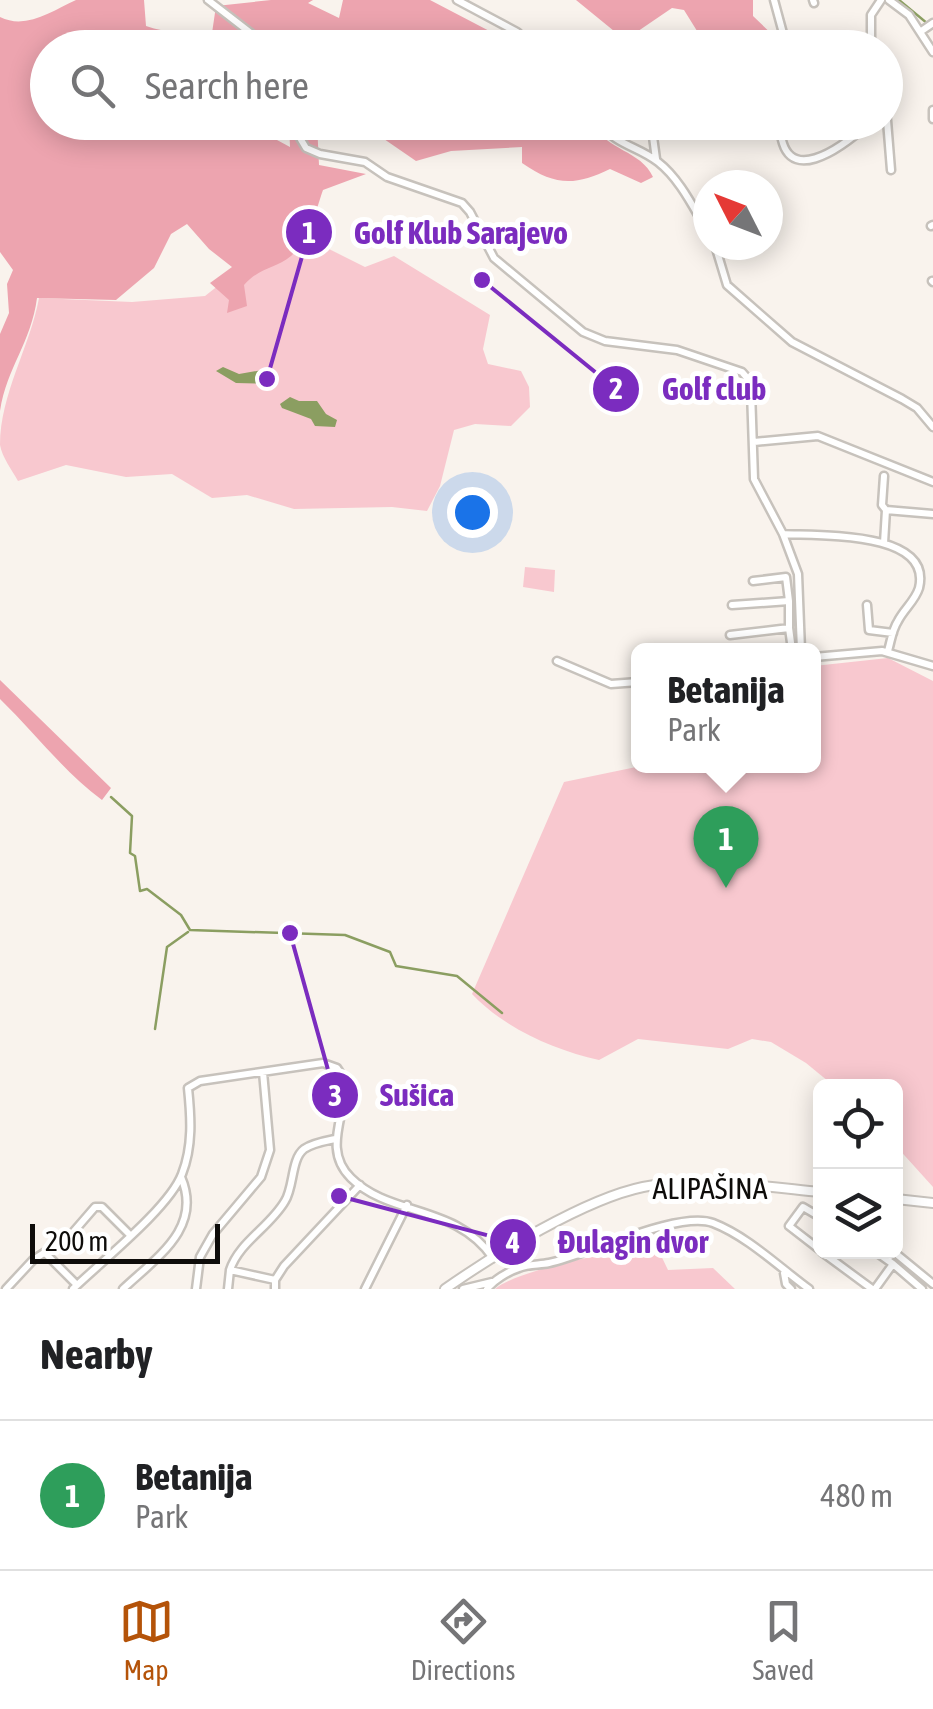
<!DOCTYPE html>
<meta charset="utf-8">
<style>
body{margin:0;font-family:"Asap Condensed",sans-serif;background:#f2f2f2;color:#202124}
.controls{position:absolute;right:30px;bottom:30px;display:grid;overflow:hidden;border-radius:15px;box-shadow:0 5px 25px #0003}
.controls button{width:90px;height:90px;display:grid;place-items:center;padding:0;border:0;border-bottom:2px solid #e0e0e0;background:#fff;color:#202124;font:50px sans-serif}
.compass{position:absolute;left:693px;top:170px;width:90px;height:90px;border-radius:50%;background:#fff;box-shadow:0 5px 25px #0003;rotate:312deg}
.scale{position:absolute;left:30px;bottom:25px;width:190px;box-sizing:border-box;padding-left:10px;border:5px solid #0e0c0a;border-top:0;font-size:28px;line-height:35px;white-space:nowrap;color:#0e0c0a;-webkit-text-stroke:8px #fff;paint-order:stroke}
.you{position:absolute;left:472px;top:512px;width:35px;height:35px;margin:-25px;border:8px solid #fff;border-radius:50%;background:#1a73e8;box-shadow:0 0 0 15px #1a73e833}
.badge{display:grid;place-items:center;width:65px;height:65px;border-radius:50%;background:#b45309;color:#fff;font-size:32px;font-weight:700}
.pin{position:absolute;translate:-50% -82px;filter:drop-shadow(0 2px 5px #0008)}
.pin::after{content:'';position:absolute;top:52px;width:35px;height:30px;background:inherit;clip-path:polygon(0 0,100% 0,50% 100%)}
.popup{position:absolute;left:631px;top:643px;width:190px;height:130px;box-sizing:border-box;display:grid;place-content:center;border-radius:15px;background:#fff;filter:drop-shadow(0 2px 8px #0005);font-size:32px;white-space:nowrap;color:#757577}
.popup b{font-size:38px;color:#202124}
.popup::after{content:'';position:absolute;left:50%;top:100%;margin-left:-20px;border:20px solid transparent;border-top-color:#fff}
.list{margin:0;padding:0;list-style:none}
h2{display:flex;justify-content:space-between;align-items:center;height:130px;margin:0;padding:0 40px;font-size:42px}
h2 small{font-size:32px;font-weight:400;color:#757577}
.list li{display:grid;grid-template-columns:65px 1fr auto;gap:30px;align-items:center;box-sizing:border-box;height:150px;padding:0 40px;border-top:2px solid #e0e0e0}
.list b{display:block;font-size:38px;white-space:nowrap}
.list p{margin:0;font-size:32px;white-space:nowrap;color:#757577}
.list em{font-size:32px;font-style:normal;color:#757577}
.icon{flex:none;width:55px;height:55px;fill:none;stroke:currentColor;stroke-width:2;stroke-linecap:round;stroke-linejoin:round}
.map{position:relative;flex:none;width:933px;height:1289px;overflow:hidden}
.search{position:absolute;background:#fff;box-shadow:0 5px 25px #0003;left:30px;right:30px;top:30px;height:110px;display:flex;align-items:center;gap:25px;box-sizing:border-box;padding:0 35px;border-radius:55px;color:#757577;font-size:38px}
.sheet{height:280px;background:#fff}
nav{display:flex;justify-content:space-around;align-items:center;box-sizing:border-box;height:140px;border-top:2px solid #e0e0e0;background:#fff;font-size:28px;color:#757577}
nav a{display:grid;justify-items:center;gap:5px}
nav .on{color:#b45309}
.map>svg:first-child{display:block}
.green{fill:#f8c8cf}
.forest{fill:#eda4af}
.water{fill:#8b9e61}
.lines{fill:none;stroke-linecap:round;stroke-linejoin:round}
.stream{stroke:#8b9e61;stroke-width:2.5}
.minor-casing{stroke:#c7c2bc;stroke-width:11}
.major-casing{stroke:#c7c2bc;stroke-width:12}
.minor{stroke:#fff;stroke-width:6}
.major{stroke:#fff;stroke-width:8}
.labels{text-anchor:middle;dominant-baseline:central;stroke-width:10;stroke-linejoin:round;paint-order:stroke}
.street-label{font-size:30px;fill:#0e0c0a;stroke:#fff}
.leader{fill:none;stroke:#7b2cbf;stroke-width:4}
.callout-dot{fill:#7b2cbf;stroke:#fff;stroke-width:4}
.mark-label{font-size:30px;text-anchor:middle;font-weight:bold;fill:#fff}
.callout-label{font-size:32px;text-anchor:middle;font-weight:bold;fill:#7b2cbf;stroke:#fff;stroke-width:10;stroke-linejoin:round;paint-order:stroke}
</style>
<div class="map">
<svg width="933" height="1289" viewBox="0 0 933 1289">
<rect width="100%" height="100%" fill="#f9f3ed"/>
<path class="green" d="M307,238l58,29 29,-11 96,59 -7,34 5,15 33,7 8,16 1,20 -19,19 -36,-2 -21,6 -14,56 -13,25 -35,-4 -98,2 -47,-14 -35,3 -40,-24 -46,3 -60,-12 -48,16c-6,-11 -16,-24 -18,-36 0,-51 30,-98 39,-147l93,4 73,-6 19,-15z
M525,567l30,3 -1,22 -31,-5z
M888,658l45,23v506l-37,-41v-60h-62l-28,-23 -35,-21 -19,-3 -24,10 -90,-10 -39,21c-45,-10 -95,-32 -127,-66l92,-212 77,-16h173v-100z
M656,1245l12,25 45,-2 22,21h-240c24,-20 126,-39 161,-44z"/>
<path class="forest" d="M76,0h68l2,26c21,8 44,5 66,7l4,-27 55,-6h42l-5,3 31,15 4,-18h87l67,35h17l14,12h-138l-7,-8 -24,-6 -26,14 -285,1v74l220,1 9,17 13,7 -1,-24h28l2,42 47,9 -43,16c-7,20 -14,51 -32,66 -16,13 -31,11 -47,29l3,21 -20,7 2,-13 -19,-17 22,-16 -23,-18 -22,-25 -16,10 -17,34 -38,32 -79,-2c-6,45 -30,69 -37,113v-77l9,-21 -2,-29 6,-14 -13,-18v-235c26,13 52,-6 76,-17z
M576,0h177v16l26,25 -1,6h-71l-23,-37 -12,-2 -47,32z
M389,123h204c13,28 48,27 60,54l-12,6 -31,-14c-35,17 -55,17 -88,-6v-16l-71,4 -35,10 -32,-22z
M0,680l111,108 -9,12c-38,-28 -67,-67 -102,-101z"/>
<path class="water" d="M223,367l16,7 23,-4 13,10 -1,4 -38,-1 -20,-12z
M290,397l9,4h18l9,13 11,6 -2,7 -20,-1 -4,-7 -29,-11 -2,-4z"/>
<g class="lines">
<path class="stream" d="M899,0l34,28
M111,797l21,19 -2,37 5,3 5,35 7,-2 34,26 9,15 155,5 45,17 6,14 61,10 45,37
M155,1029l12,-82 21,-15"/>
<defs>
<path id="minor" d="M208,0l62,48
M457,0l60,32 17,16
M774,0l13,48
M813,0l1,3
M889,0l20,15 24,37
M920,32l13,-9
M871,48v-33l10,-15
M886,92l1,15
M886,108l5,62
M933,110v9
M296,122l4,16 6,10 14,6 45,8 22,15 75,26 8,9 24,46 89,74 22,9 72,9 65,22 7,8 2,11 3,88 29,55 15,40 3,76
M600,122c14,23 38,24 58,40 22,17 36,47 50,70
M651,122l5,37
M780,122c1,72 63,25 90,0
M931,226l2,-1
M715,245l12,40 65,57 110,57 15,9 16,19
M932,281l1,1
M754,442l64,-6 115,46
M884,476l-2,29 4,5 47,4
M783,534c34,2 150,-4 136,54 -4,13 -15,21 -21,33 -6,9 -7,20 -10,30
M884,543l2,-33
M753,581l33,-4 3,24
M732,605l57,-4v27
M867,605l2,25 24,3
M730,635l59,-7 3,22
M814,657l68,-6 51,15
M557,661l54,23 27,-2
M820,1217l-17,-10 -14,19 31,24
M822,1252l50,37
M894,1252l39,32
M45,1253l32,32
M893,1264l29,25
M230,1270c9,-28 40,-43 55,-69 9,-14 6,-42 19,-52 9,-6 21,-8 31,-10
M784,1273l2,11 5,5
M6,1289l27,-29 36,-23 26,-30h7l27,27
M73,1289c29,-28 96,-81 109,-115 11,-28 9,-57 6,-86l12,-7 123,-18 14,5c24,30 -22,75 14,110 39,39 105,26 142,80
M123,1289c34,-32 80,-61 58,-112
M196,1289l4,-32 13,-23 48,-57 9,-27 -7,-78
M228,1289l2,-19 45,10
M275,1289v-9l9,-14 76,-81
M365,1289l42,-84
M463,1289l29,-7
M487,1289c7,-9 20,-17 32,-21 9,-4 20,-3 30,-5 38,-8 130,-53 164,-40 34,13 66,44 96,66
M875,1289l18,-25 -17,-12"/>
<path id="major" d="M896,1199l37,4
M445,1289c50,-35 140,-90 198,-102 52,-11 125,0 177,5"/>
</defs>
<use href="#minor" class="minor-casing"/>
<use href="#major" class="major-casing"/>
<use href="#minor" class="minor"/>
<use href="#major" class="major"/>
</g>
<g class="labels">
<g class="street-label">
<text x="710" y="1188">ALIPAŠINA</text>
</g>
</g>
<path class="leader" d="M267 379L309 232M482 280L616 389M290 933L335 1095M339 1196L513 1242"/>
<g class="callout-dot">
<circle cx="267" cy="379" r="10"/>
<circle cx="482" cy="280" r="10"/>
<circle cx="290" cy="933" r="10"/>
<circle cx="339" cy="1196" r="10"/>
<circle cx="309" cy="232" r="25"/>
<circle cx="616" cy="389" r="25"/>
<circle cx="335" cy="1095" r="25"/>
<circle cx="513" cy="1242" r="25"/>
</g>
<g class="mark-label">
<text x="309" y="243">1</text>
<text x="616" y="399">2</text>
<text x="335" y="1106">3</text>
<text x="513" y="1253">4</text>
</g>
<g class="callout-label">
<text x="461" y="244">Golf Klub Sarajevo</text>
<text x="714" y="400">Golf club</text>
<text x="417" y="1106">Sušica</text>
<text x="633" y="1253">Đulagin dvor</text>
</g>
</svg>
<div class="controls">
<button><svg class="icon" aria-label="locate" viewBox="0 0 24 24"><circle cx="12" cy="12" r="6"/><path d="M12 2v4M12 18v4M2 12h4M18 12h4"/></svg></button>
<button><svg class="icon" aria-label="layers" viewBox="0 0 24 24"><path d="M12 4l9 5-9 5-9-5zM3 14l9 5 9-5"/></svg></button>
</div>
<svg class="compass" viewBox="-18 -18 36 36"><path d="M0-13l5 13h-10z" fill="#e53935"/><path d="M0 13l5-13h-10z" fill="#757577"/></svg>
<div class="scale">200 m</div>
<div class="you"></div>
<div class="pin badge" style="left:726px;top:888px;background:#2e9e5b">1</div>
<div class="popup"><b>Betanija</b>Park</div>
<div class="search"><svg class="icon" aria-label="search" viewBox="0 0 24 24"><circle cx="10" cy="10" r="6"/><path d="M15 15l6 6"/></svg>Search here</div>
</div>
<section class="sheet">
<h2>Nearby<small></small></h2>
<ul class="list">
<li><span class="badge" style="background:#2e9e5b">1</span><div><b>Betanija</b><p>Park</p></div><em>480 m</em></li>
</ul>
</section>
<nav>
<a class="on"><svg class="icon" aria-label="map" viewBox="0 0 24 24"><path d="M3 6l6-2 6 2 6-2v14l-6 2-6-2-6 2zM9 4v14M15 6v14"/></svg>Map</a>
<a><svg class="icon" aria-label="directions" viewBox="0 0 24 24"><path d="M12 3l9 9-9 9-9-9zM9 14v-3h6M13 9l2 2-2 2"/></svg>Directions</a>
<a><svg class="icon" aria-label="saved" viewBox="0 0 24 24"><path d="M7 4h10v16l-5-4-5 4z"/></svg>Saved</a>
</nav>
